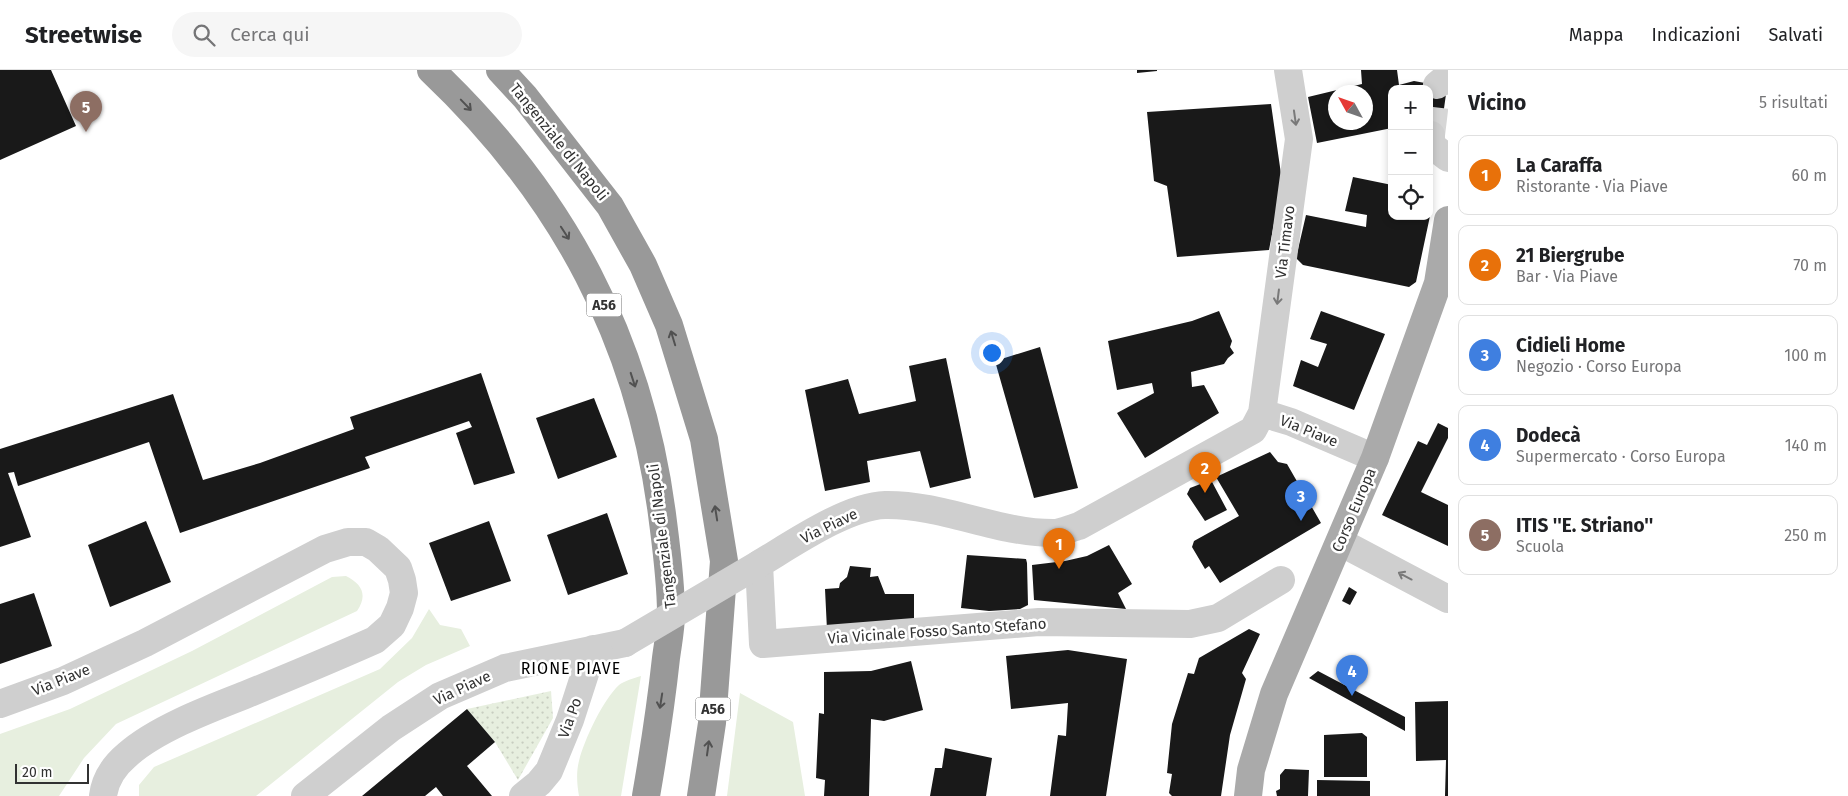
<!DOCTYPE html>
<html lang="it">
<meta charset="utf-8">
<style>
body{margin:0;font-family:"Fira Sans",sans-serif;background:#f6f6f6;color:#202124}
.controls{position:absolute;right:15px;top:15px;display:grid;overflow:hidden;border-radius:10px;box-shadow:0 2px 8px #0003}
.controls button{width:45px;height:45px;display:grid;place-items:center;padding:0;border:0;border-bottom:1px solid #e0e0e0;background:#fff;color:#202124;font:25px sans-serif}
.compass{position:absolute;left:1328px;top:15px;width:45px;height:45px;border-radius:50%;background:#fff;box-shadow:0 2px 8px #0003;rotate:310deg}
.scale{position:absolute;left:15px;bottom:12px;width:74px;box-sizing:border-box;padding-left:5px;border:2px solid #323232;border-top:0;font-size:14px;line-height:18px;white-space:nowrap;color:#323232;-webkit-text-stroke:4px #fff;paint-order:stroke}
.you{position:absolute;left:991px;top:282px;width:18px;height:18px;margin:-12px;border:4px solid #fff;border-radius:50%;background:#1a73e8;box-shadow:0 0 0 8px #1a73e833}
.badge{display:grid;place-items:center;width:32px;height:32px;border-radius:50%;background:#b45309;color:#fff;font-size:16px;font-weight:700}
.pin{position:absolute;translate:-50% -41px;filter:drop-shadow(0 1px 2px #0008)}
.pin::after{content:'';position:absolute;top:26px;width:18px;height:15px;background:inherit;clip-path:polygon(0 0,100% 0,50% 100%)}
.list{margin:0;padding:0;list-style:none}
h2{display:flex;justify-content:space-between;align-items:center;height:65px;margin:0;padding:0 20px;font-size:21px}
h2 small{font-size:16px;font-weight:400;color:#757577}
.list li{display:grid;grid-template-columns:32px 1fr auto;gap:15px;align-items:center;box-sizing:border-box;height:80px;margin:0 10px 10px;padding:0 10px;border:1px solid #e0e0e0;border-radius:10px}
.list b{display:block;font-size:19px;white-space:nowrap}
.list p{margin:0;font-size:16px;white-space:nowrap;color:#757577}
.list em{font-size:16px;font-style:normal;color:#757577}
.icon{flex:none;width:28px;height:28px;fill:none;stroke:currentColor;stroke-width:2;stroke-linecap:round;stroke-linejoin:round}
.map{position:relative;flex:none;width:1448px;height:726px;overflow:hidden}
header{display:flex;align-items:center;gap:30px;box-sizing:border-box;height:70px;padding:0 25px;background:#fff;border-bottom:1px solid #e0e0e0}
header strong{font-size:24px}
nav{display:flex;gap:28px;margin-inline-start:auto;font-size:18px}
.search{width:350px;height:45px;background:#f6f6f6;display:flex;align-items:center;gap:12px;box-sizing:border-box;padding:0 18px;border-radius:28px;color:#757577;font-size:19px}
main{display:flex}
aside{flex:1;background:#fff}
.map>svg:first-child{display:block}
.green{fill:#e7efdf}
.park{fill:url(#park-dots)}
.building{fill:#191919;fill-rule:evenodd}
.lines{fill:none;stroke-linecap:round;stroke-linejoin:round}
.minor-tunnel{stroke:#d6d6d6;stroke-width:28;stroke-dasharray:28 14;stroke-linecap:butt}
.minor{stroke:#cfcfcf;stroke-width:28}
.major{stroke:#aaa;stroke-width:28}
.highway{stroke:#999;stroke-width:28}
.minor-bridge{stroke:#cfcfcf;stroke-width:28}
.oneway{stroke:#515151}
.oneway2{stroke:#797979}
.labels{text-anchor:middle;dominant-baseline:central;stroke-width:5;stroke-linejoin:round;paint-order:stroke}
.shield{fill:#fff;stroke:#707070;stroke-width:1}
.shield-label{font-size:14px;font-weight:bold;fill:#323232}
.street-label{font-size:15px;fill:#323232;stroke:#fff}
.neighbourhood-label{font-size:16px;letter-spacing:1px;fill:#000;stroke:#fff}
</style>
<header>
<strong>Streetwise</strong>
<div class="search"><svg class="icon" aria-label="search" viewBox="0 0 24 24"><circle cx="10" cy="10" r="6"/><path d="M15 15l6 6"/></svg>Cerca qui</div>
<nav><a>Mappa</a><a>Indicazioni</a><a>Salvati</a></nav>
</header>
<main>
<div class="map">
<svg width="1448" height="726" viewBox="0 0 1448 726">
<defs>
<pattern id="park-dots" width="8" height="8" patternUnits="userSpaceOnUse" patternTransform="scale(1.25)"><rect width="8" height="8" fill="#e7efdf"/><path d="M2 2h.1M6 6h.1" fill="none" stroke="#c7cdc0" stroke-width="1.8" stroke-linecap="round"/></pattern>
</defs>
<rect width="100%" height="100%" fill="#fff"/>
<path class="green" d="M346,506c16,8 22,19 11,35l-241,113 -32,34 -25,38h-59v-62l70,-25 122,-58 140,-74z
M429,539l11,16 21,4 9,17 -44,19 -28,17 -142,114h-117v-11l15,-18 226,-98 32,-31z
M641,606l-20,120h-42c-2,-11 -3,-24 0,-35 5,-21 24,-61 40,-76 5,-4 15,-7 22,-9z
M740,623l53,29 12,74h-78z"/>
<path class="park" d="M551,621l2,27 -35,62 -23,-38 -28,-33z"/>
<path class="building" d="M0,0h51l25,56 -76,34z
M1137,0h20v1l-20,2z
M1361,0h36l2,15 15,-4 33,6 -7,50 -11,-3v-45h-37v39l-75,15 -9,-46 54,-13zM1336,22h30v30h-30z
M1271,34l11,77 -13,69 -92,7 -10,-71 -13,-5 -7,-69z
M1353,107l39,8v31h38l-14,66 -7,5 -106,-22 -7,-7 10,-43 60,12 1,-12 -22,-4z
M1429,124l4,7 -3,13h-1z
M1219,241l13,30 -2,6 4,6 -6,5 -4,6 -33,8 1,15 12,-2 15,28 -74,45 -28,-45 37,-20 -2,-10 -35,7 -9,-49 84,-20z
M1321,241l64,23 -31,76 -61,-24 8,-26 17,7 9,-23 -17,-5z
M1040,277l38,141 -44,10 -39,-137z
M946,288l25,120 -41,10 -10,-37 -53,10 3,21 -45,9 -20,-101 43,-11 11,35 57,-13 -7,-35z
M481,303l34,100 -41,12 -18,-52 16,-6 -3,-6 -104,36 5,11 -190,65 -31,-91 -131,44 -4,-14 -6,1 23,64 -31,10v-98l173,-55 30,86 57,-17 94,-34 -4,-12z
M594,328l23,59 -59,22 -22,-61z
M1438,353l10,5v10l-27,54 27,13v41l-66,-31 36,-74 9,4z
M1270,382l8,10 9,2 34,59 -101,60 -11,-17 -4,3 -13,-22 2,-6 45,-25 -23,-39z
M1211,410l16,30 -22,11 -18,-27 3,-6z
M607,443l21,61 -60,21 -21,-60z
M146,451l25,61 -61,25 -22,-62z
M489,451l22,60 -60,20 -22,-58z
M1109,475l23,39 -14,9 8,16 -92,-9 -2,-35 33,-4 22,-5z
M967,485l59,4 1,4 1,42 -8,4 -31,2 -28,-3z
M850,496l21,2 -1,9 8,-1 7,18h29v31l-87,5 -2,-41 14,-1 1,-5 7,-6z
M1349,517l8,5 -7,13 -8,-4z
M34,523l18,53 -52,18v-60z
M1249,559l11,5 -18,39 4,6 -16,56 -9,61h-49l-3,-3 3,-19 -5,-1 5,-49 16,-51 6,1 5,-16z
M1068,580l59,9 -21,137h-56l8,-61 8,1 2,-33 -57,6 -5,-53z
M911,591l12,49 -39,11 -13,-2 -2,77h-45l1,-16 -9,-2 3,-65 5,1v-42l47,-1z
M1318,601l87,46v14l-96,-53z
M1448,631v95h-3l1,-36 -30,1 -1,-59z
M467,639l28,33 -28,24 25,30h-49l-7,-9 -11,9h-63z
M1362,663l5,4v40h-43v-42z
M945,678l47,10 -6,38h-56l5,-28h7z
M1285,699l24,1 -1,26h-31l-1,-5 4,-2v-14z
M1317,710l53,1v15h-53z"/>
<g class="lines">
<path class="minor-tunnel" d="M1431,65l6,-50"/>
<path class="minor" d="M1437,15l11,-9
M1431,65v10l17,13
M1262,343l37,-274 -11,-69
M1340,472l108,57
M1281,510l-63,38 -28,6 -151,-2 -276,22 -4,-80c32,-19 88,-58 126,-59 57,-1 112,28 168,28 8,0 18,-5 26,-7l174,-96 9,-17 29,9 84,36
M0,634l63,-23 82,-38 180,-94 23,-7h18l12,7 20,19 4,12 2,13 -4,15 -8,17 -17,15c-43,19 -86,37 -130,55 -36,14 -89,34 -118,60 -13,11 -22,24 -24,41
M305,726l86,-68 49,-32 65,-28 120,-25
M523,726l16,-13 10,-12 21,-51 23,-71"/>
<path class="major" d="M1248,726l3,-26 23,-76 101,-236 63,-175 10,-63"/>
<path class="highway" d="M431,0c132,125 210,271 232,452 4,31 8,61 8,92 0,14 -3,29 -5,44 -5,46 -12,92 -20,138
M500,0l25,27 85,109 33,59 26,60 35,114 20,122 -12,162 -11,73"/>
<path class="minor-bridge" d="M625,573l134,-79"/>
</g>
<defs><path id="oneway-shaft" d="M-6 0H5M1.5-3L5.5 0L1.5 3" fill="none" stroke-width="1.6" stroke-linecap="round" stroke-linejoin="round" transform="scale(1.25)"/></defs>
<g class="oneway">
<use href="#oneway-shaft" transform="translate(466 35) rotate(46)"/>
<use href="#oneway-shaft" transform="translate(565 163) rotate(57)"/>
<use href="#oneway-shaft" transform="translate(673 268) rotate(-107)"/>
<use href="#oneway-shaft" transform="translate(633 310) rotate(72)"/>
<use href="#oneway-shaft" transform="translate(716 443) rotate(-99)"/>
<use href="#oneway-shaft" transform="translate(661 631) rotate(99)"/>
<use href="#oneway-shaft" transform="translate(708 678) rotate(-82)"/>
</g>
<g class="oneway2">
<use href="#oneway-shaft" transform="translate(1295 48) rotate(82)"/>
<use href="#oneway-shaft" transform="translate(1278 227) rotate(97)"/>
<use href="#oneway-shaft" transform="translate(1405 506) rotate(-152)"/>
</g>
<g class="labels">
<g class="shield">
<rect x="586.5" y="223.5" width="35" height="23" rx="4"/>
<rect x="695.5" y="627.5" width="35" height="23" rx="4"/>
</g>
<g class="shield-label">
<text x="604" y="235">A56</text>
<text x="713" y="639">A56</text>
</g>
<g class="street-label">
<text transform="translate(559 72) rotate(51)">Tangenziale di Napoli</text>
<text transform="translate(1285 172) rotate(-83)">Via Timavo</text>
<text transform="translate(1309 361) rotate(22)">Via Piave</text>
<text transform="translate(1354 440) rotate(-67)">Corso Europa</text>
<text transform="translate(829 456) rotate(-26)">Via Piave</text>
<text transform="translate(662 466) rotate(-97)">Tangenziale di Napoli</text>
<text transform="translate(937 561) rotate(-4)">Via Vicinale Fosso Santo Stefano</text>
<text transform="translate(61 610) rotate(-22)">Via Piave</text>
<text transform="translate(462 618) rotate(-25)">Via Piave</text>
<text transform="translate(570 648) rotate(-70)">Via Po</text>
</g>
<g class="neighbourhood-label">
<text x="571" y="598">RIONE PIAVE</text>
</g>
</g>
</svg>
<div class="controls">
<button>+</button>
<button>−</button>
<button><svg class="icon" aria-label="locate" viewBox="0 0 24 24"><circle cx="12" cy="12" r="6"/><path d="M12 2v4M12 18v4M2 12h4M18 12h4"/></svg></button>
</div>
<svg class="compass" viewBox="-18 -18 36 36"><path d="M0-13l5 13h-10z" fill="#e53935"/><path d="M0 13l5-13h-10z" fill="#757577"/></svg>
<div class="scale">20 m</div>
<div class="you"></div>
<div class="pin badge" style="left:1059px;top:499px;background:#e8710a">1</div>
<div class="pin badge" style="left:1205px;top:423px;background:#e8710a">2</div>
<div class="pin badge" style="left:1301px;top:451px;background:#3f7fe0">3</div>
<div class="pin badge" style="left:1352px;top:626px;background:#3f7fe0">4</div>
<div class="pin badge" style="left:86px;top:62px;background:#8d6e63">5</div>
</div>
<aside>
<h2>Vicino<small>5 risultati</small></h2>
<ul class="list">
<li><span class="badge" style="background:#e8710a">1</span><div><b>La Caraffa</b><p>Ristorante · Via Piave</p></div><em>60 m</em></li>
<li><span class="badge" style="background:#e8710a">2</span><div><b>21 Biergrube</b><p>Bar · Via Piave</p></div><em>70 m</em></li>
<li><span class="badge" style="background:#3f7fe0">3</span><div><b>Cidieli Home</b><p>Negozio · Corso Europa</p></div><em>100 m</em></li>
<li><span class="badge" style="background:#3f7fe0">4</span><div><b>Dodecà</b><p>Supermercato · Corso Europa</p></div><em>140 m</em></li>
<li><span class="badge" style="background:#8d6e63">5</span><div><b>ITIS ''E. Striano''</b><p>Scuola</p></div><em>250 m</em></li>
</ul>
</aside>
</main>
